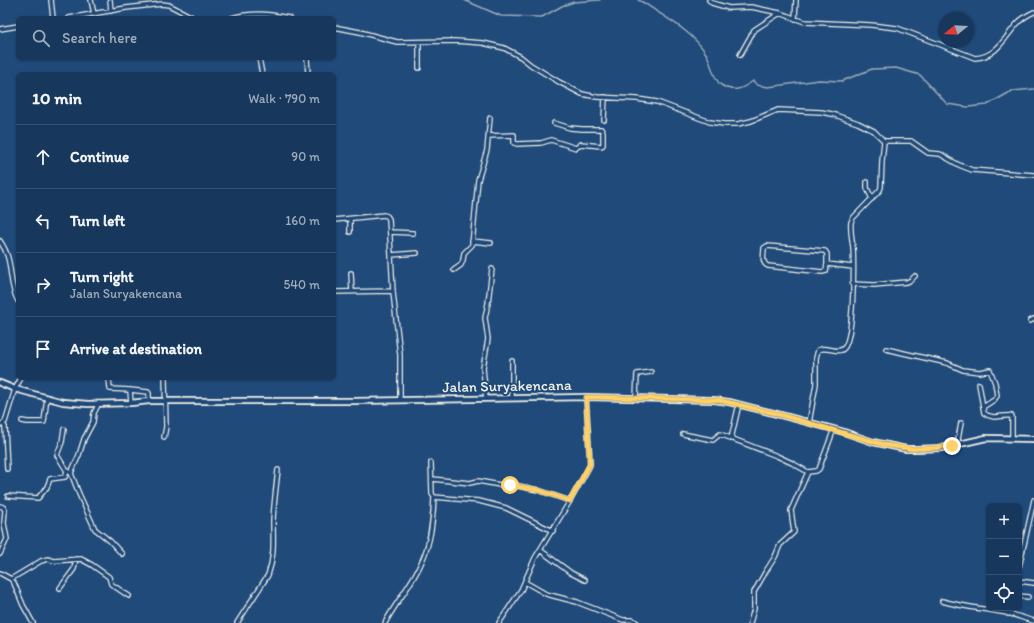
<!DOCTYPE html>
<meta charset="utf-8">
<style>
body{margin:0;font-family:Itim,sans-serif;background:#244365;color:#f1f3f6}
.controls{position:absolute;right:12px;bottom:12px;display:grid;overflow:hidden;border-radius:6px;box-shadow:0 1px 3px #0004}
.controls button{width:36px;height:36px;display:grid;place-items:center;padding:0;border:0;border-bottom:1px solid #365272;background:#17385c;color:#f1f3f6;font:20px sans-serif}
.compass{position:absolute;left:938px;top:12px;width:36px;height:36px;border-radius:50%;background:#17385c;box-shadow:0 1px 3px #0004;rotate:252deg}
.stop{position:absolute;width:12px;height:12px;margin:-9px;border:3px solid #ffd166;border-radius:50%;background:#fff}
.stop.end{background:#ffd166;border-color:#fff;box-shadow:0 1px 4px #0008}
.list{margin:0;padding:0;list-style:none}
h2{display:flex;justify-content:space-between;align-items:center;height:52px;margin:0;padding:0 16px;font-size:17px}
h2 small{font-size:13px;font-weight:400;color:#9eacbb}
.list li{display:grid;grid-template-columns:26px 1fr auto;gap:12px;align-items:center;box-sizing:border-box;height:64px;padding:0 16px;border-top:1px solid #365272}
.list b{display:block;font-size:15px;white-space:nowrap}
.list p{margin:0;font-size:13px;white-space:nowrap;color:#9eacbb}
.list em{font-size:13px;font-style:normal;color:#9eacbb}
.icon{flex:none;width:22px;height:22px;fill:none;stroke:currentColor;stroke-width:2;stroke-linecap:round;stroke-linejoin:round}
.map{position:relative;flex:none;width:1034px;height:623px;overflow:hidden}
.search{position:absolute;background:#17385c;box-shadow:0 1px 3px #0004;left:16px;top:16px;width:320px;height:44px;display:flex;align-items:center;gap:10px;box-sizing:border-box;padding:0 14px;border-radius:6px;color:#9eacbb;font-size:15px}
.panel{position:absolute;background:#17385c;box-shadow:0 1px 3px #0004;left:16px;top:72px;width:320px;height:308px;border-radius:6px}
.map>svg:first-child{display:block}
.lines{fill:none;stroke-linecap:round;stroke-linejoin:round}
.stream{stroke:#9cacbb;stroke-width:1.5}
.minor-casing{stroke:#f4f1e8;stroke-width:6}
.tertiary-casing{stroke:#f4f1e8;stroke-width:8}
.minor{stroke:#1f4a7a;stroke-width:3.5}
.tertiary{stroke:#1f4a7a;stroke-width:4.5}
.route{stroke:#ffd166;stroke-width:5}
.labels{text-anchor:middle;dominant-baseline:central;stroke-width:4;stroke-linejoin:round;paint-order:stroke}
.street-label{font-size:15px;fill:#f4f1e8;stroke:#1f4a7a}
</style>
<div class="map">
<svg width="1034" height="623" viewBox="0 0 1034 623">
<rect width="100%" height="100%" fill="#1f4a7a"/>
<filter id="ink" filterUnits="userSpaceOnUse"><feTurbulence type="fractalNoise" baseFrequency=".025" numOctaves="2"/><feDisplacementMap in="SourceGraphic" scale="8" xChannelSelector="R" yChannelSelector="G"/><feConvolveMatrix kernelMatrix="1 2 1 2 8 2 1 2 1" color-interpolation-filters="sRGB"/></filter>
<g filter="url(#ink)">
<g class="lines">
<path class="stream" d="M464,0l37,16 37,1h4l20,-11 12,-4 26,-2
M638,0c6,2 12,7 18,11 19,12 39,24 51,44 4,8 7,26 14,30 13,8 21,4 32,-4l4,4 11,2 51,-7 23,1 30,-12 24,-1 24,7 27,29 21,3 19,-2 25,-14 22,-2"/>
<defs>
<path id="minor" d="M51,0l2,18
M91,0l3,14
M110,0l1,11
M709,0l3,3 17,5 22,-1 29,6 25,9 66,3 26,3 78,30c21,-1 29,-19 41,-33 5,-6 11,-10 18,-13
M69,18l57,-10 36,-4 7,1 25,13
M231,18c20,-6 38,-4 58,0
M795,19l1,-19
M334,27l26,5 37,10 58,-1 28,2 21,5 17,9 10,8 28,17 23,12 15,3 40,2 20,3 53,20 14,2h14l13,-3 27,-11 43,2 11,2 26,9 16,8 10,10 -2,20 -1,26 -1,3 -27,28 -2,4c-1,9 1,17 2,25 1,17 1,90 -9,101 -6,7 -18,-3 -26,2l-2,8v26l-7,39
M0,29l18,-3
M740,55l14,-25 26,-17
M259,58l3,16
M307,58l1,16
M419,68v-26
M604,120l1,-23
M488,136l26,-1v8l3,1 24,-1 10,-3 25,8 5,-4 20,2 2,-1v-13l-2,-3h-19l-12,-1 -16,-5
M884,141h27l17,12 12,1 19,11 13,5 62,5
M867,182v6l5,11
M350,219v13
M334,220l50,-5 3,1 2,3 4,73 7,63v45
M391,232l22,1
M0,241c15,21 7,41 18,60
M472,241l19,2
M391,255l26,-2
M827,264v-10l-2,-3 -58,-5 -3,2c0,7 -3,15 4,18l54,6 4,-1 1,-7 26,3
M454,270l7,-5 2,-5 1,-7 8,-8 6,-65 9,-30 3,-32
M351,273l1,18
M852,284l22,1 33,-3 4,-2 4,-4
M334,292l58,-1
M1030,321l4,-2
M886,349l61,14 16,7 17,2 10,-2 5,13 2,13 -3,4 -11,7 1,6c10,8 18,1 28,3v22
M512,361v37
M109,378l1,11 20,1 1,13
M979,384l4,23
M130,390l18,2 1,1v8
M636,398l1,-24 14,-2
M486,399l-3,-31 5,-29 -3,-21 3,-15 4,-34
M99,403l-5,10 -1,9 -9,17 -5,16 -8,18 8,21 16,35 15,12 12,13
M22,421l5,1h17l3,-25
M3,424l2,3 2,42
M0,425l5,-3 10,-33 6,-11
M64,429l-2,13 -5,13 10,16
M683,434l30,6 7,-6 57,22 15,7 16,9
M164,437l2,-10 -1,-49
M731,439l8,-35
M957,445l4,-22
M431,463l1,31 2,3 45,4 27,7 47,23
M432,479l38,4 8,-2 22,4h14l24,5 32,11
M8,496l30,2 9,-11 3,-8 15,-2 2,-6 4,2
M0,506l3,1 2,3 -1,13 3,16 -7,15
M540,550l31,23 14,7
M1019,567l15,-67
M0,573l11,6 3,4 9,22 10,18
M11,579l30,-18 7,-2 6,2 27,-2 11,6 17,12 2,7 18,12
M1019,581l15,2
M525,582l21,12 31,8 46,18h10l4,3
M60,588l14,-19 2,-10
M1019,596l9,1
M942,601c21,6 43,8 65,12 9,2 18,6 27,8
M1008,614l3,-6
M237,623l31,-48c7,-20 5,-34 5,-55 1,-17 3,-33 5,-50
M385,623c11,-21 28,-40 37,-62 9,-19 11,-42 12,-64
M499,623l22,-33 14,-32 35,-57 19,-34 1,-3 -4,-67
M750,623l4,-14v-17l12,-21 9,-14 5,-12 14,-13 -3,-22 17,-38 8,-1 3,-2 15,-40"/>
<path id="tertiary" d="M0,383l15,6 48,13 25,2 43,-1 18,-2h206l231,-4 128,3 15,2 44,11 68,18 32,11 33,7h12l24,-1 44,-10 48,1"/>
</defs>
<use href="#minor" class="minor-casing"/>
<use href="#tertiary" class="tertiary-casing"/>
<use href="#minor" class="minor"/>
<use href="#tertiary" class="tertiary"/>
</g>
</g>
<g class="lines" filter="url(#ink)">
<path class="route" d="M510,485l28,5 32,11 20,-37 -4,-67 133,3 55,13 111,32 27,4 23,-1 17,-2"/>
</g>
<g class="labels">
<g class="street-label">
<text transform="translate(507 386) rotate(-1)">Jalan Suryakencana</text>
</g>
</g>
</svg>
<div class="controls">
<button>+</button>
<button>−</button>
<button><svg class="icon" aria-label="locate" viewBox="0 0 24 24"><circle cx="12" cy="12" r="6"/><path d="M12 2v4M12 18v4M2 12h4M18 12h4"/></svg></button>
</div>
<svg class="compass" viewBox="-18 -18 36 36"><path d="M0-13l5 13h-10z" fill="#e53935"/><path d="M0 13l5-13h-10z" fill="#9eacbb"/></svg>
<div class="stop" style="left:510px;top:485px"></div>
<div class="stop end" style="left:952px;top:446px"></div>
<div class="search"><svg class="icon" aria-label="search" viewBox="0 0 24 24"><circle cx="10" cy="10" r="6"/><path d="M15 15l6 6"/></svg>Search here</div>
<section class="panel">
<h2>10 min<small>Walk · 790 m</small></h2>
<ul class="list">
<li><svg class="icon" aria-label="ahead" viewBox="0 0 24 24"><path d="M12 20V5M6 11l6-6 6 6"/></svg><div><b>Continue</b></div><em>90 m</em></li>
<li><svg class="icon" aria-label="left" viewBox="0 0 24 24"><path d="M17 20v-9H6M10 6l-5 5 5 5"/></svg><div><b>Turn left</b></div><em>160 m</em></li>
<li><svg class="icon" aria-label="right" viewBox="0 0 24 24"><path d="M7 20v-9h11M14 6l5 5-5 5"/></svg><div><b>Turn right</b><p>Jalan Suryakencana</p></div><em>540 m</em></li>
<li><svg class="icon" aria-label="arrive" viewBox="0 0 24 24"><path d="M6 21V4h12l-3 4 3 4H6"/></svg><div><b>Arrive at destination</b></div></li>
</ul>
</section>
</div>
